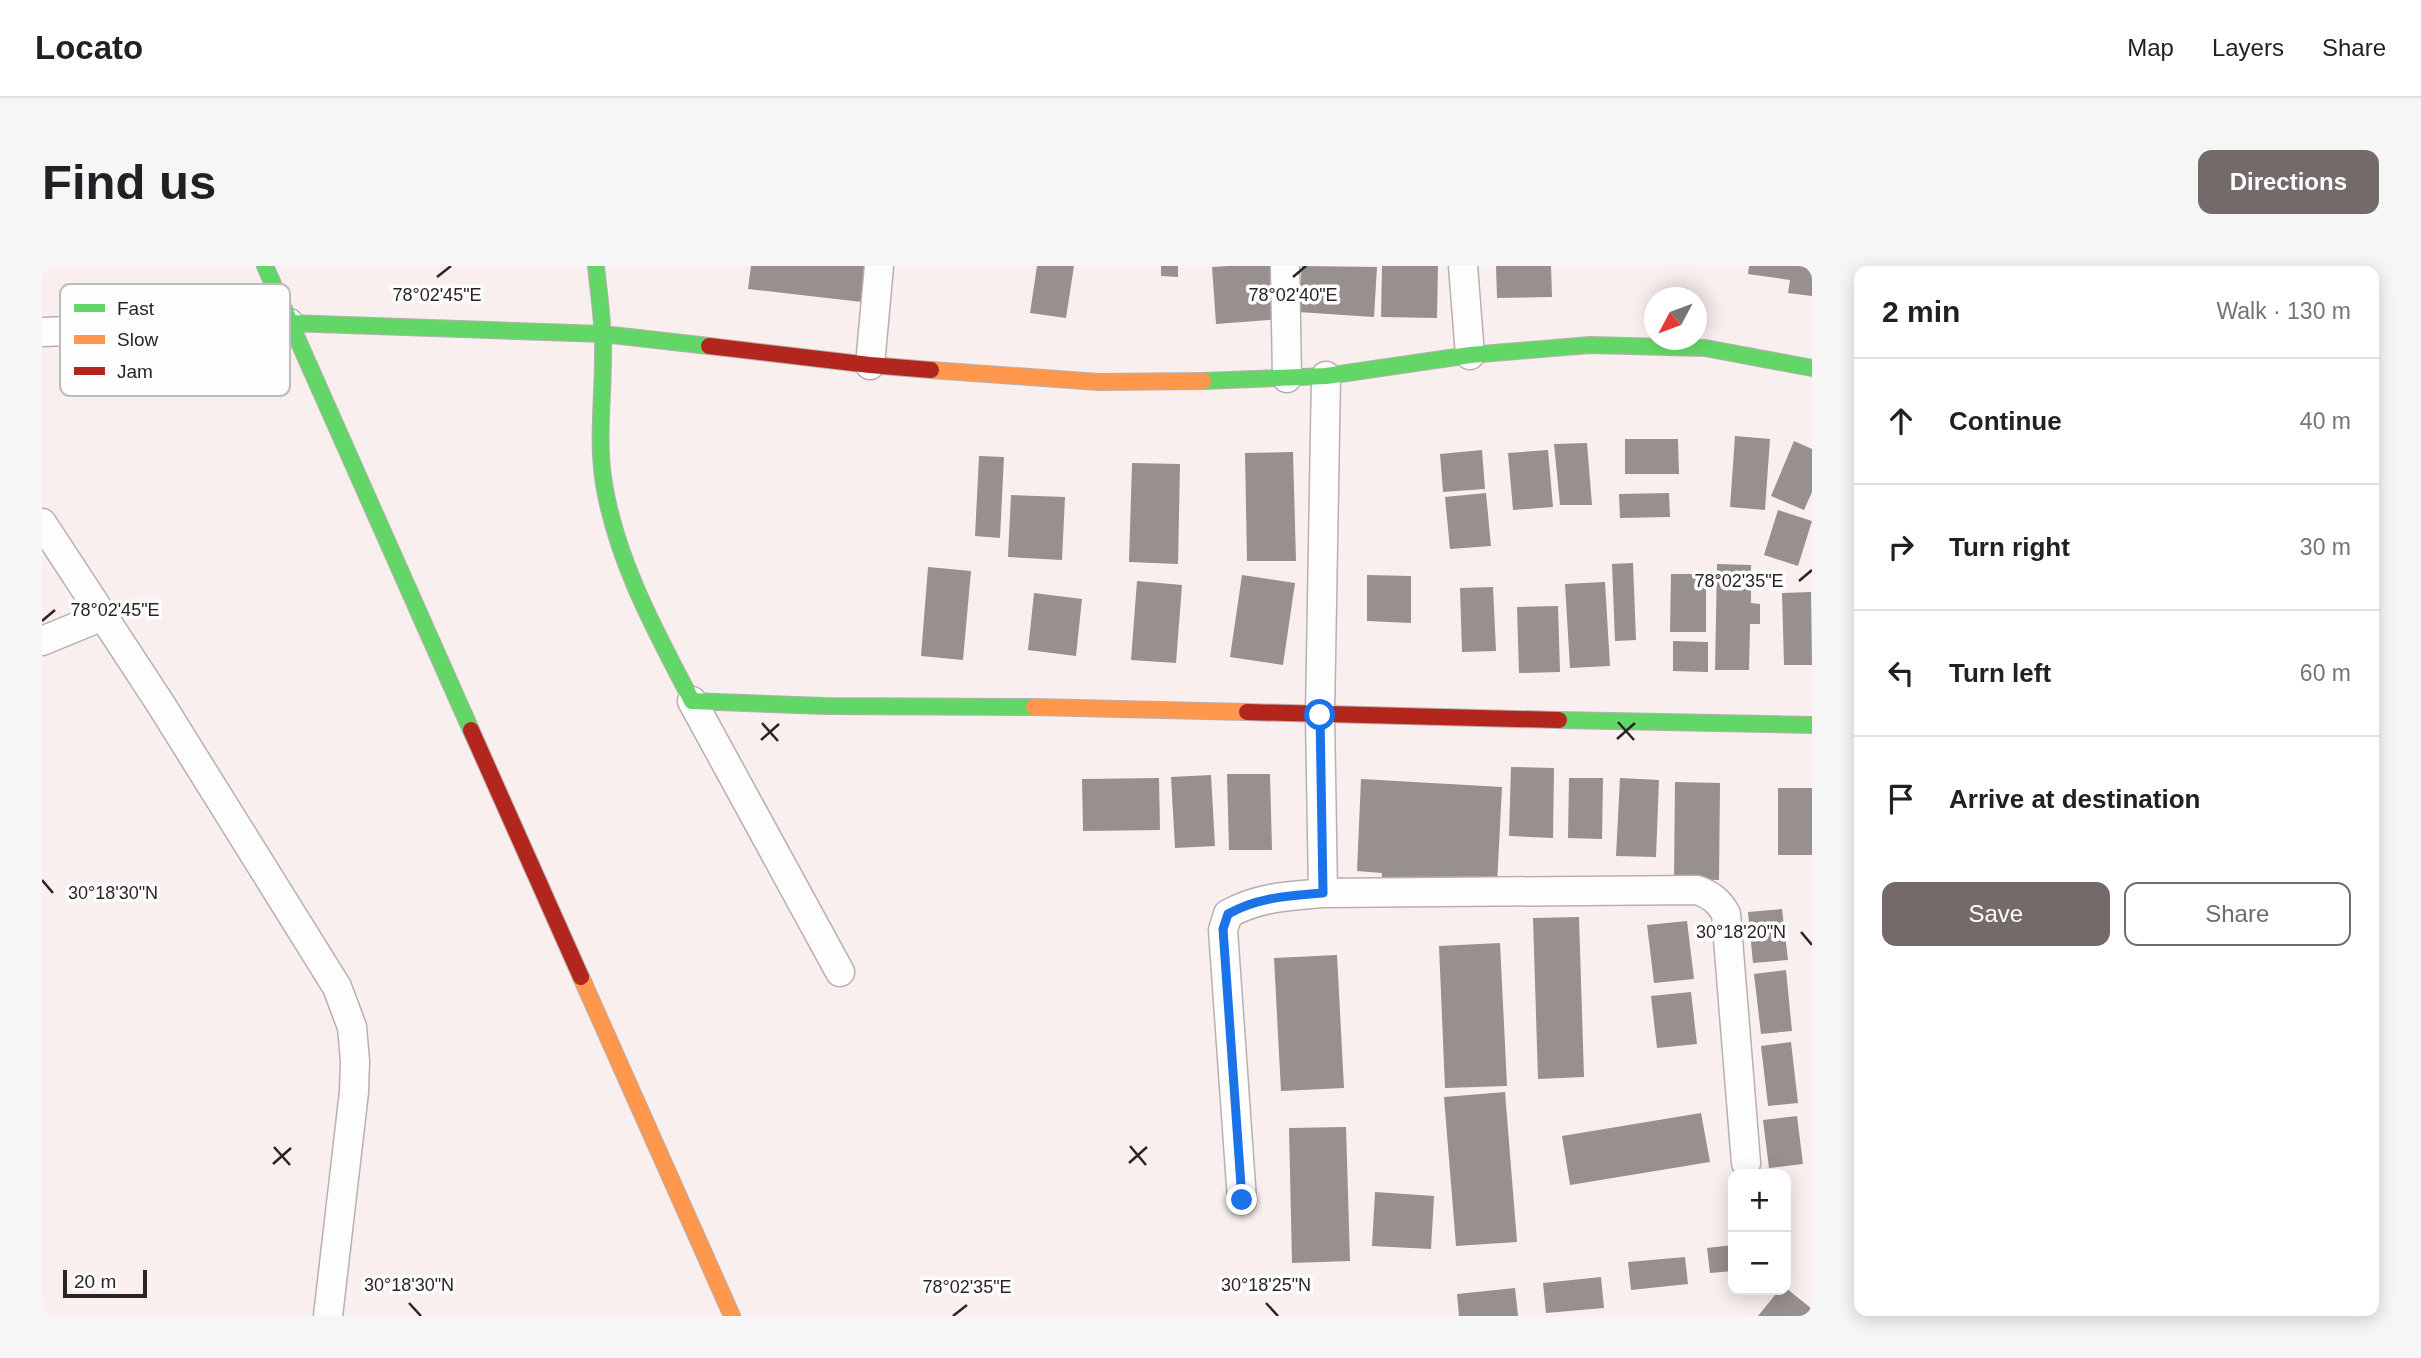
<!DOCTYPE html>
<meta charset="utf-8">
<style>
body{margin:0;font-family:Arial,sans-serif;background:#f6f6f6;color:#202124}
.controls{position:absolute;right:21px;bottom:21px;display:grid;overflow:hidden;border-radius:14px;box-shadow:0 4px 18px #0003}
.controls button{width:63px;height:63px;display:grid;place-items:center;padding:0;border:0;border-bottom:2px solid #e0e0e0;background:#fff;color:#202124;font:35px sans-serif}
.compass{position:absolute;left:1602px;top:21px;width:63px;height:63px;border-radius:50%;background:#fff;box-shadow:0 4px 18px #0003;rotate:229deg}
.scale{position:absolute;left:21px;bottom:18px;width:84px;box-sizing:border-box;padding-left:7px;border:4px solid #2c2323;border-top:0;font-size:19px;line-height:24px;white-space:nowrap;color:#2c2323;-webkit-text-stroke:5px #fdfdfd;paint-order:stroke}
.stop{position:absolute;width:21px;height:21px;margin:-16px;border:5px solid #1a73e8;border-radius:50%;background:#fff}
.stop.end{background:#1a73e8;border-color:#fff;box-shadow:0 2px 7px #0008}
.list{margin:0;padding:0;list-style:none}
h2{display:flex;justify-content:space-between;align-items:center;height:91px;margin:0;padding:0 28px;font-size:30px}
h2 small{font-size:23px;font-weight:400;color:#757577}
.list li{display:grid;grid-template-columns:46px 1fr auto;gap:21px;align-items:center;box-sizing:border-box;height:126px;padding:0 28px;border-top:2px solid #e0e0e0}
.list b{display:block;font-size:26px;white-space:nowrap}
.list em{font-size:23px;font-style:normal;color:#757577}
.actions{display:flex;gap:14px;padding:21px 28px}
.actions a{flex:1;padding:16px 0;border:2px solid #746a6a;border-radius:14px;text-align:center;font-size:24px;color:#746a6a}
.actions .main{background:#746a6a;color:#fff}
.icon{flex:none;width:38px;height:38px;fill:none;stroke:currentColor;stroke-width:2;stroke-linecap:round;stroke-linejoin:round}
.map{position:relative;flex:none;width:1770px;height:1050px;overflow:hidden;border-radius:14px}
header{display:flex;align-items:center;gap:42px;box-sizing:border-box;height:98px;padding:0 35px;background:#fff;border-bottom:2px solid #e0e0e0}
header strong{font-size:33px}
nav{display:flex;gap:38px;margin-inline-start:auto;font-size:24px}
.intro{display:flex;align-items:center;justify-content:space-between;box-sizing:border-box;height:168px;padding:0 42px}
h1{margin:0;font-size:49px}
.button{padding:18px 32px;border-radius:14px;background:#746a6a;color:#fff;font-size:24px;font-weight:700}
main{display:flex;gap:42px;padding:0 42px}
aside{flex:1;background:#fff;border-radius:14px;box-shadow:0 4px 18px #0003}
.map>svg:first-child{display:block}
.building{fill:#988f8f}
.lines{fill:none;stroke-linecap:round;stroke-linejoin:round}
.street-casing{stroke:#b9afaf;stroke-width:31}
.fast-casing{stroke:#b9afaf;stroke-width:18}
.slow-casing{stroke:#b9afaf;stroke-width:18}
.jam-casing{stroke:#b9afaf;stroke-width:18}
.street{stroke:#fefdfd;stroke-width:28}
.fast{stroke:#63d668;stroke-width:16}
.slow{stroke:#ff974d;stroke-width:16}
.jam{stroke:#b3261e;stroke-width:16}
.route{stroke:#1a73e8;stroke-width:9}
.ticks{fill:none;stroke:#2c2323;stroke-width:2.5}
.key{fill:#fdfdfd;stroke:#bebcbc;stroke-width:2}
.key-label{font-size:19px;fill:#2c2323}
.ticks-label{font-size:18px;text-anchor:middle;fill:#2c2323;stroke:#fdfdfd;stroke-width:7;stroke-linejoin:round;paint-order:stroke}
</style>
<header>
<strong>Locato</strong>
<nav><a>Map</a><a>Layers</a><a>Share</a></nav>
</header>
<div class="intro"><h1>Find us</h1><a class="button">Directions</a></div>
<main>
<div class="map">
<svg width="1770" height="1050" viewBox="0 0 1770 1050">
<rect width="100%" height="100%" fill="#faefef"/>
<path class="building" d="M709,0h115l-4,36 -114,-13z
M995,0h37l-8,52 -36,-5z
M1119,0h17v11l-17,-1z
M1187,0h47l4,53 -64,5 -4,-57z
M1260,0l75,1 -3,50 -76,-5z
M1340,0h56l-1,52 -56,-1z
M1454,0h55l1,31 -55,1z
M1707,0h63v30l-24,-3 2,-13 -42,-6z
M1693,170l35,3 -5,71 -35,-3z
M1583,173h53l1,35h-54z
M1752,175l18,8v43l-8,18 -33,-14z
M1545,177l5,62h-32l-6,-61z
M1440,184l3,39 -42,3 -3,-38z
M1506,184l5,57 -40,3 -5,-57z
M1251,186l3,109h-49l-2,-108z
M937,190l25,1 -4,81 -25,-2z
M1090,197l48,1 -2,100 -49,-2z
M1444,227l5,53 -41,3 -5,-52z
M1627,227l1,24 -50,1 -1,-24z
M969,229l54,2 -3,63 -54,-3z
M1736,244l34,11 -14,45 -34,-11z
M1591,297l3,77 -21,1 -3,-77z
M1675,298l34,1v38l9,1v20h-10l-1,46h-34z
M886,301l43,4 -8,89 -42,-4z
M1629,308h35v58h-36z
M1200,309l53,8 -12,82 -53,-8z
M1325,309l44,1v47l-44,-2z
M1095,315l45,4 -6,78 -45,-3z
M1563,316l5,84 -40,2 -5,-84z
M1451,321l3,64 -34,1 -2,-64z
M1769,326l1,73h-28l-2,-72z
M992,327l48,6 -6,57 -48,-6z
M1516,340l2,66 -41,1 -2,-66z
M1631,375l35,1v30l-35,-1z
M1469,501l43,1 -1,70 -44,-2z
M1185,508h43l2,76h-43z
M1169,509l4,71 -40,2 -4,-71z
M1117,512l1,52 -77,1 -1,-52z
M1527,512h34l-1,61 -34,-1z
M1578,512l39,2 -3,77 -40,-1z
M1319,513l141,8 -5,98 -116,1 1,-13 -25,-2z
M1633,516l45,1 -1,97 -45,-1z
M1736,522h34v67h-34z
M1740,643l6,51 -35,3 -5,-51z
M1537,651l5,160 -46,2 -5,-161z
M1645,655l7,58 -40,4 -7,-58z
M1458,677l7,143 -62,2 -6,-142z
M1295,689l7,133 -63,3 -7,-133z
M1744,704l6,61 -31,3 -7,-60z
M1649,726l6,52 -40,4 -6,-52z
M1749,776l7,61 -30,3 -7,-60z
M1463,826l12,150 -61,4 -12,-149z
M1659,847l9,49 -140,23 -8,-49z
M1755,850l6,48 -34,4 -6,-48z
M1304,861l4,134 -58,2 -3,-135z
M1333,926l59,4 -3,53 -59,-3z
M1691,979v26l-23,2 -3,-25z
M1643,991l3,27 -57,6 -3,-28z
M1559,1011l3,31 -58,5 -3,-30z
M1473,1022l3,28h-59l-2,-22z
M1744,1022l26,21v7h-54l21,-26h7z"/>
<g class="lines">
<defs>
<path id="street" d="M1243,0l2,112
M1421,0l7,89
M0,66l247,-9
M828,99l9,-99
M0,257l118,180 177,284 15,40 3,34 -1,31 -26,224
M0,375l61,-25
M650,435l148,271
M1281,627l-3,-178 6,-339
M1200,934l-19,-270 5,-16c30,-17 61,-18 95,-21l374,-3c14,5 22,11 29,24l20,249"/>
<path id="fast" d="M223,0l206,464
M554,0c3,30 8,60 7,90 0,43 -6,86 1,128 13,78 52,148 88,217l133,5 209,1
M247,57l314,11 106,12
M1161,115l123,-5 144,-21 120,-10 115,3 107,20
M1517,454l253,5"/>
<path id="slow" d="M889,104l168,12 104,-1
M992,441l213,5
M539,711l151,339"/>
<path id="jam" d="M667,80l161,19 61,5
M1205,446l312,8
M429,464l110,247"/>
</defs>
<use href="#street" class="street-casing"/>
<use href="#fast" class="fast-casing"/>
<use href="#slow" class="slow-casing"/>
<use href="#jam" class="jam-casing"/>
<use href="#street" class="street"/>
<use href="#fast" class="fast"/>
<use href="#slow" class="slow"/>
<use href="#jam" class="jam"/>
</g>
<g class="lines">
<path class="route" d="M1200,934l-19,-271 5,-15c30,-17 61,-18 95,-21l-3,-178"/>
</g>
<path class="ticks" d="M395,11l14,-11M1251,11l13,-11M1757,315l13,-11M0,355l13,-11M1576,456l16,18M720,457l16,18M1575,473l18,-16M719,474l18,-16M0,614l11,13M1759,666l11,13M1088,880l16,19M232,881l16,18M1087,897l18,-16M231,898l18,-16M367,1037l12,13M1224,1037l12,13M911,1050l14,-11"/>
<rect x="18" y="18" width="230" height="112" rx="10" class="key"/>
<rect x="32" y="38" width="31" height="8" fill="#63d668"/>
<rect x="32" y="69" width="31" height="9" fill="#ff974d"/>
<rect x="32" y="101" width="31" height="8" fill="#b3261e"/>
<g class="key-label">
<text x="75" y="49">Fast</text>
<text x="75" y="80">Slow</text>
<text x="75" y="112">Jam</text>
</g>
<g class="ticks-label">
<text x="395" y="35">78°02'45"E</text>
<text x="1251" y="35">78°02'40"E</text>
<text x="1697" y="321">78°02'35"E</text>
<text x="73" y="350">78°02'45"E</text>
<text x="71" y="633">30°18'30"N</text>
<text x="1699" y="672">30°18'20"N</text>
<text x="367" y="1025">30°18'30"N</text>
<text x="1224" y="1025">30°18'25"N</text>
<text x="925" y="1027">78°02'35"E</text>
</g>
</svg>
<div class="controls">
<button>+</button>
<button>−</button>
</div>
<svg class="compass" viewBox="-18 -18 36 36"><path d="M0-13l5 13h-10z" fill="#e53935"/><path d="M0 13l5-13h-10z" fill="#757577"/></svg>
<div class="scale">20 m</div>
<div class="stop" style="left:1278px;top:449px"></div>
<div class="stop end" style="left:1200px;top:934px"></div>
</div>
<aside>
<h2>2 min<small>Walk · 130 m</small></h2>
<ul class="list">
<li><svg class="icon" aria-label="ahead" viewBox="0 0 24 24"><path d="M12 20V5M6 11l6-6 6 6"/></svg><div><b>Continue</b></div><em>40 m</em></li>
<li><svg class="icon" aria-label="right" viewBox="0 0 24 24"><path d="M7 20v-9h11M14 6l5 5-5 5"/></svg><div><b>Turn right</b></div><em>30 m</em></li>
<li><svg class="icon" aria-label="left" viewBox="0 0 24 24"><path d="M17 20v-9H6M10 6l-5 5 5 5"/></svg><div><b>Turn left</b></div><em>60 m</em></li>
<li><svg class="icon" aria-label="arrive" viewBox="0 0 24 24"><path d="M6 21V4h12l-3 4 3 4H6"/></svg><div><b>Arrive at destination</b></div></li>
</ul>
<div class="actions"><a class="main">Save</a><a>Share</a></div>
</aside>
</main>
